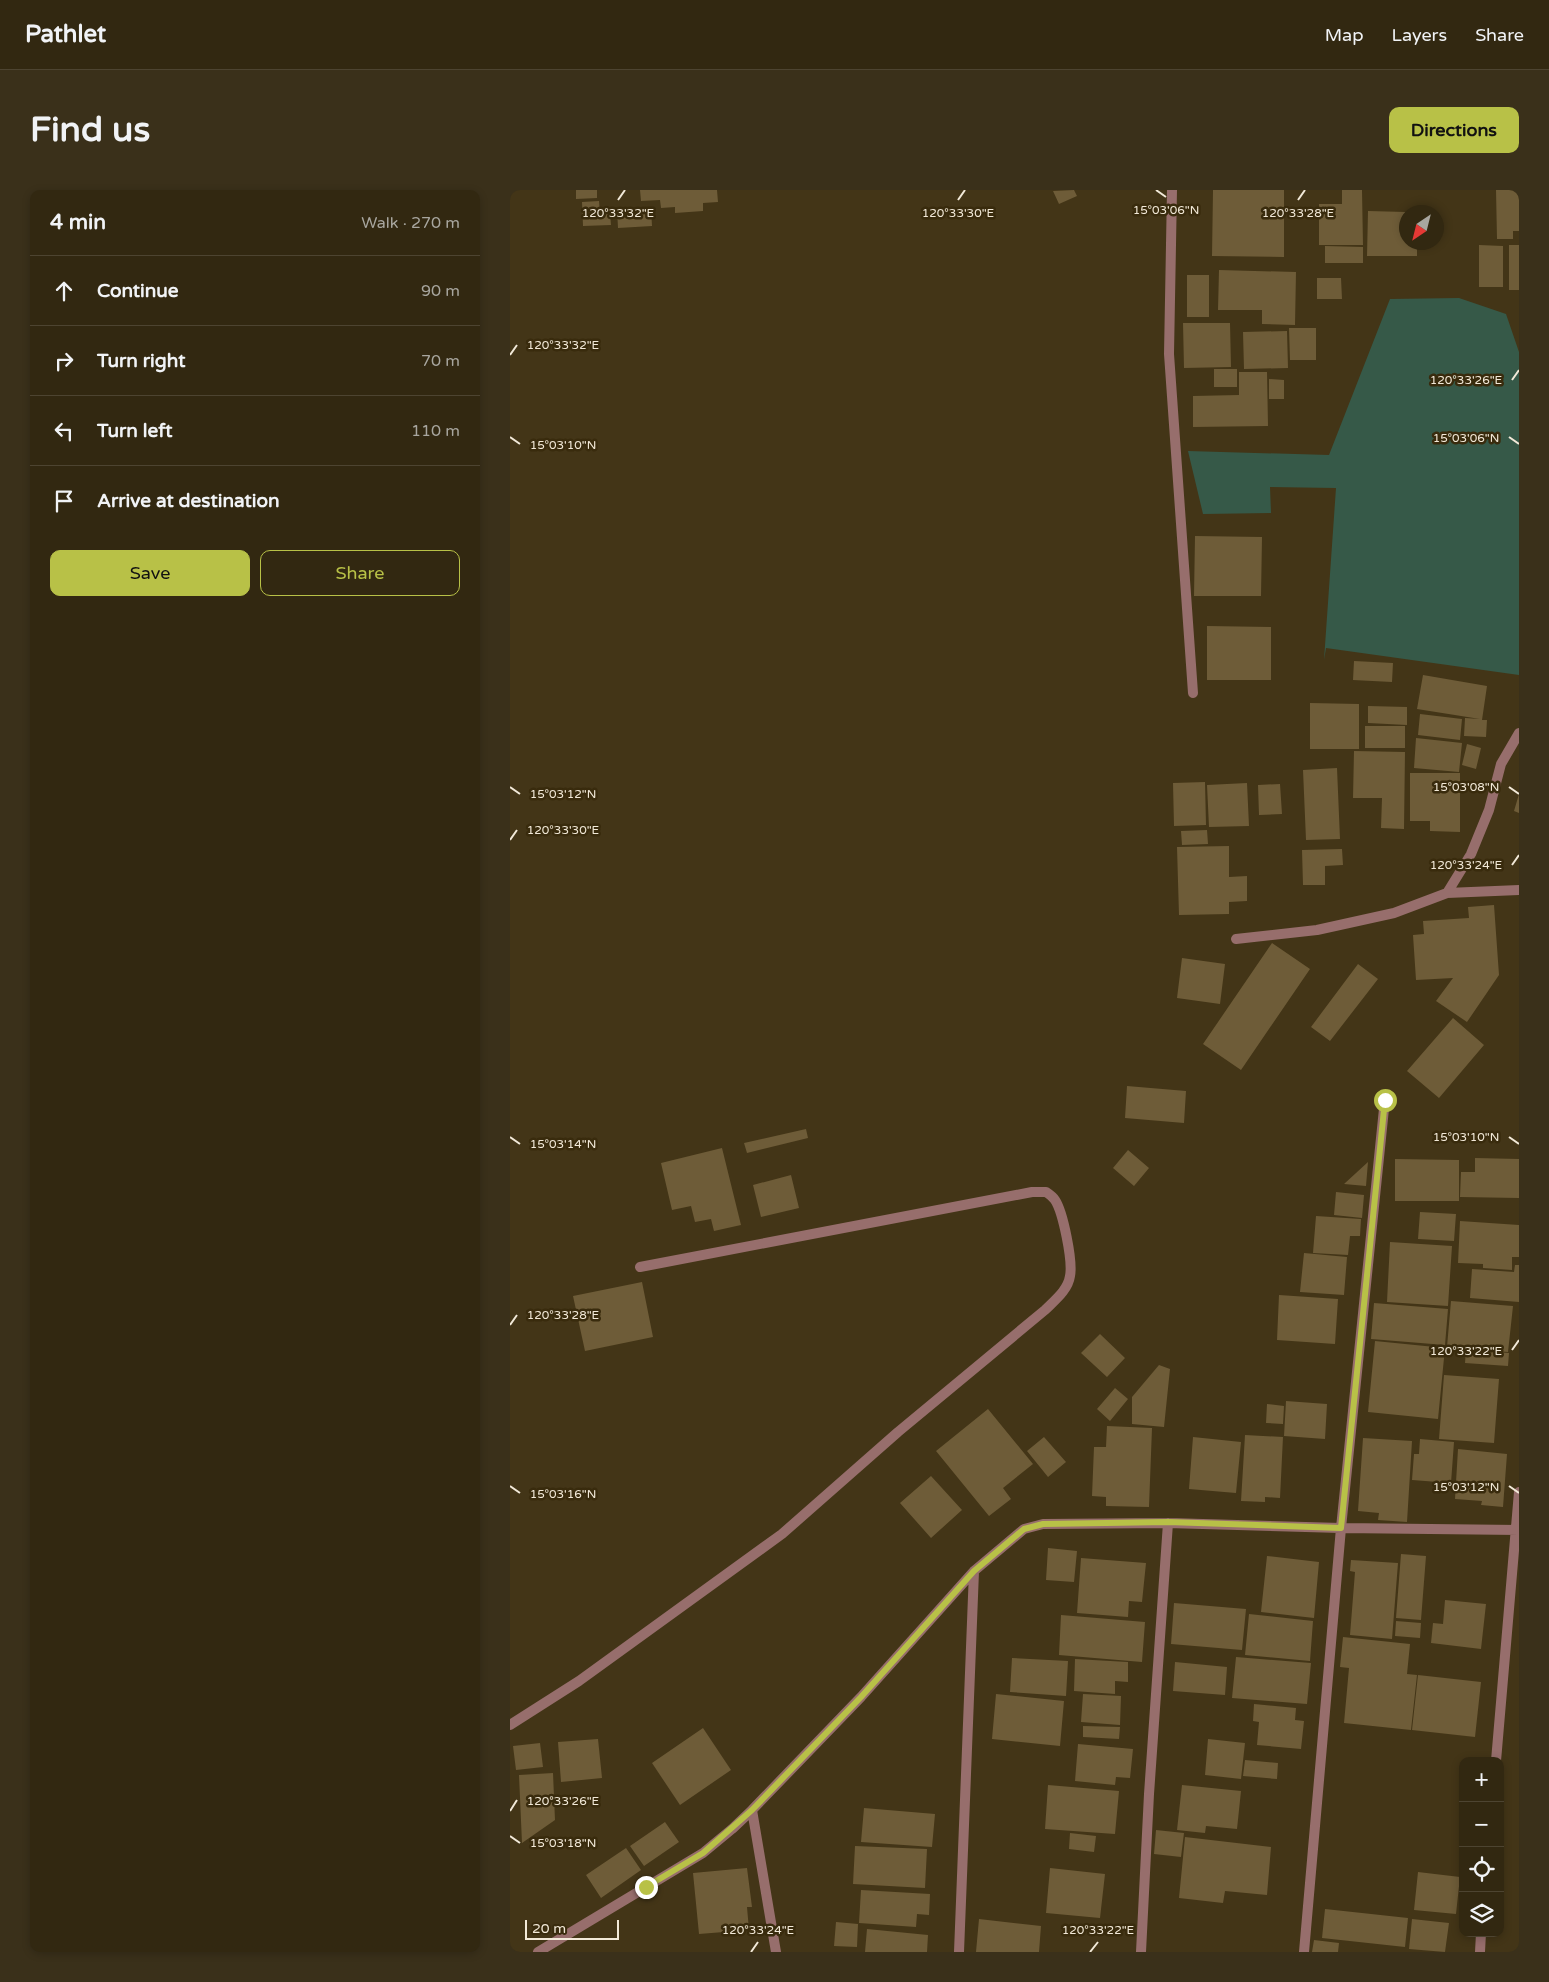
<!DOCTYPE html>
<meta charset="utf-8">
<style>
body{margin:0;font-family:"Varela Round",sans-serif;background:#3a301a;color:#f1f3f6}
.controls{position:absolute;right:15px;bottom:15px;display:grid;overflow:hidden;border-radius:10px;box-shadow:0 2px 8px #0003}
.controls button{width:45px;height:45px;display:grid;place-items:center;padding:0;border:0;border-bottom:1px solid #4d4431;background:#322811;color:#f1f3f6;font:25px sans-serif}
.compass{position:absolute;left:889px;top:15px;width:45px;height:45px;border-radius:50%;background:#322811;box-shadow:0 2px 8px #0003;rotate:215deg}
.scale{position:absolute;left:15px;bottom:12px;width:94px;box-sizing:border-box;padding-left:5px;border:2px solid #f2e9d8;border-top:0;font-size:14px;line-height:18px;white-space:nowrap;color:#f2e9d8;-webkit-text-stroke:4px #392b0d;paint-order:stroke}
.stop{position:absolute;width:15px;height:15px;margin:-11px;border:4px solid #b8c147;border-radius:50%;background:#fff}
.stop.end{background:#b8c147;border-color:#fff;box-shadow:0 1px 5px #0008}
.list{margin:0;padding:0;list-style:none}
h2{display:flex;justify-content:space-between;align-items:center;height:65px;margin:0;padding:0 20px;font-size:21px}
h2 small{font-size:16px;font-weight:400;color:#a8a69f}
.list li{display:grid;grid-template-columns:32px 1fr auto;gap:15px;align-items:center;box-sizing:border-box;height:70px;padding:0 20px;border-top:1px solid #4d4431}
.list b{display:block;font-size:19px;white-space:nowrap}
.list em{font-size:16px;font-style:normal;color:#a8a69f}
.actions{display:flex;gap:10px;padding:15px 20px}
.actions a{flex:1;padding:11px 0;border:1px solid #b8c147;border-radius:10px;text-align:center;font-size:18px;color:#b8c147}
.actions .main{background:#b8c147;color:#111}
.icon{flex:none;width:28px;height:28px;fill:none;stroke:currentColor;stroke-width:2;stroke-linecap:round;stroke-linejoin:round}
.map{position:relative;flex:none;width:1009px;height:1762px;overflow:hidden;border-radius:10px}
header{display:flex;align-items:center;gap:30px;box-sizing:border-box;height:70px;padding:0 25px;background:#322811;border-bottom:1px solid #4d4431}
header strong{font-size:24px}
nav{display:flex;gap:28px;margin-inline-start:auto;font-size:18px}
.intro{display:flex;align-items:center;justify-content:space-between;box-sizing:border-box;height:120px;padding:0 30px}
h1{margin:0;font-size:35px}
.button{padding:12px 22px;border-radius:10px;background:#b8c147;color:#111;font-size:18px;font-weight:700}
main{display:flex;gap:30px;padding:0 30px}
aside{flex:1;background:#322811;border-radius:10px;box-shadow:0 2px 8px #0003}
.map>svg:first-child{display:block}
.green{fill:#365948}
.building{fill:#6e5c38}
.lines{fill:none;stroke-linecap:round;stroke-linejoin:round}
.street{stroke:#976e6c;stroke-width:10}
.route{stroke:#b8c147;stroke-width:6}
.ticks{fill:none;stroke:#f2e9d8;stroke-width:2}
.ticks-label{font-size:12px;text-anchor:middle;fill:#f2e9d8;stroke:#392b0d;stroke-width:5;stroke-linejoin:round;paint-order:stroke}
</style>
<header>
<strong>Pathlet</strong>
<nav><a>Map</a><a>Layers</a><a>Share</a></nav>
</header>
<div class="intro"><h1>Find us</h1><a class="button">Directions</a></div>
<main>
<aside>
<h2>4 min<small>Walk · 270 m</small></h2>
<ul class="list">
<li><svg class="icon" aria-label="ahead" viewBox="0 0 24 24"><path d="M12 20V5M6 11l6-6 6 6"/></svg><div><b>Continue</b></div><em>90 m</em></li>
<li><svg class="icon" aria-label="right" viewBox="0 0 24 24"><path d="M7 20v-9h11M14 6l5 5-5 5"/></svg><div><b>Turn right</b></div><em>70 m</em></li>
<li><svg class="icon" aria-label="left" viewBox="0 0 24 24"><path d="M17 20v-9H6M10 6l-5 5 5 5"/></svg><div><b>Turn left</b></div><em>110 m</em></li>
<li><svg class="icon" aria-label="arrive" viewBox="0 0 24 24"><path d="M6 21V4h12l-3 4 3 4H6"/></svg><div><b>Arrive at destination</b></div></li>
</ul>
<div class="actions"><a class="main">Save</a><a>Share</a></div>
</aside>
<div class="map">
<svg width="1009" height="1762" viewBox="0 0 1009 1762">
<rect width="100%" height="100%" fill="#433517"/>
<path class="green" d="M949,108l47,16 13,38v323l-193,-27 -2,12 12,-172 -66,-1 1,26 -68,1 -15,-63 141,4 61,-156z"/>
<path class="building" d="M66,0h21v8l-21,1z
M130,0h77l1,12 -15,1v8l-28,2v-6l-14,1 -1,-8 -19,1z
M564,0l3,6 -18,8 -6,-13z
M703,0h71v67l-72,-1z
M832,0h20l1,55h-44v-41h23z
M986,0h23v41h-6v8h-16z
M89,11l1,12h10l1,12 -28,1 -1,-24z
M141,17l1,19 -34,2 -1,-19z
M858,21l38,1v30h11v14h-50z
M969,55l24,1v41h-24z
M999,55h10v45h-10z
M815,56l38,1v16h-38z
M709,80l77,2 -1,53 -33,-1v-14h-44z
M677,85h22v42h-22z
M807,88h24l1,21h-25z
M673,133h47l1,44 -47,1z
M779,138h27v32h-26z
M777,141l1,37 -44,1 -1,-37z
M704,179h23v18h-23z
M729,182h28l1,54 -75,1v-31l46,-1z
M759,189l15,1v19h-15z
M685,346l67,1 -1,59h-67z
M697,436l64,1v53h-64z
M844,471l39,2 -1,19 -39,-2z
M913,485l64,11 -5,34h5l-1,17 -22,-1 1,-18 15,1 -63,-10z
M800,513l49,1v45h-49z
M858,516l39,1v18l-39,-2z
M910,524l42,5 -2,21 -42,-5z
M855,536h40v22h-40z
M906,548l46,5 -3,29 -45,-4z
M957,554l14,4 -5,21 -14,-4z
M844,561l51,1 -1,77 -23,-1 1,-30h-29z
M827,578l3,71 -34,1 -3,-70z
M900,583h50v59l-30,-1v-10h-20z
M695,592l1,43 -32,1 -1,-43z
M737,593l2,43 -40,1 -2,-42z
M770,594l2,30 -23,1 -1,-30z
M1009,604v19l-5,-2z
M697,640l1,14 -26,1 -1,-14z
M719,656v31l18,-1v25l-18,1v12l-50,1 -2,-68z
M832,659l1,16 -18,1v19h-22l-1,-35z
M984,715l5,70 -32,47 -31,-21 17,-23 -37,2 -3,-45 11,-1 -1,-13 46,-3 -1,-11z
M762,753l38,26 -69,101 -38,-26z
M672,768l43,6 -5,40 -43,-6z
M848,774l20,15 -48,62 -19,-14z
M943,828l31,27 -45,53 -32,-27z
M617,896l59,5 -2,32 -59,-5z
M296,939l2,9 -61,15 -3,-10z
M212,958l19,77 -27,6 -3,-12 -16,3 -4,-16 -19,4 -11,-47z
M618,960l21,18 -15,18 -21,-18z
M965,968l44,1v39l-59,-1 1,-25h14z
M885,969l64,1v41h-64z
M858,972l-2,24 -22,-2z
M281,985l8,33 -38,9 -8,-32z
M826,1002l28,3 -2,23 -28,-3z
M910,1022l36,2 -2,27 -36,-2z
M806,1026l45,3 -1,17h-10l-2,19 -35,-2z
M950,1031l59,4v32h-7v13l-29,-2v-4l-25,-1z
M880,1052l62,4 -4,60 -61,-4z
M794,1063l43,4 -3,38 -44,-3z
M1005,1075h4v37l-49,-4 2,-29 42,3z
M132,1092l11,55 -68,14 -12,-55z
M769,1105l59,4 -3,45 -58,-4z
M941,1111l62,5 -5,46 -61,-5z
M864,1113l74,6 -3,36 -74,-6z
M590,1144l25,24 -18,19 -26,-24z
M865,1151l70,7 -7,71 -70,-7z
M956,1160l43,3 -1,13 -43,-3z
M649,1175l11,4 -6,58 -32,-3v-27z
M934,1185l55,4 -5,64 -55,-4z
M605,1198l13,11 -18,22 -13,-12z
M776,1211l41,3 -2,35 -41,-3z
M757,1214l17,2 -1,18 -17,-1z
M478,1219l45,55 -30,24 8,11 -22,17 -53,-65z
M597,1236l45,2 -3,79 -43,-1v-9l-14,-1 2,-49h12z
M735,1245l38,2 -3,61 -15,-1v5l-24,-1z
M534,1247l22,25 -18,15 -21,-26z
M683,1247l48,5 -5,51 -47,-4z
M853,1248l49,3 -5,81 -29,-2 1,-7 -21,-2z
M910,1249l34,3 -3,41 -39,-3 2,-26h5z
M948,1259l49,5 -4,53 -22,-2 1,-4 -27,-2z
M421,1286l31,34 -31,28 -31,-35z
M538,1358l29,3 -3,31 -28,-2z
M891,1364l25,2 -5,64 -25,-2z
M757,1366l52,6 -5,56 -53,-6z
M571,1368l65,5 -4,39 -13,-1 -1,16 -51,-4z
M841,1370l47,3 -6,76 -42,-4 5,-63 -5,-1z
M935,1410l41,4 -5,45 -50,-6 2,-20 10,1z
M664,1413l72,6 -4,41 -71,-6z
M739,1424l64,7 -3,40 -65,-6z
M551,1425l84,7 -3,40 -83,-7z
M886,1431l25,2 -1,15 -25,-2z
M833,1447l67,7 -3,30 10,1 -6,55 -67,-7 5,-55 -9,-1z
M726,1467l75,6 -4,41 -75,-6z
M502,1468l56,3 -2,35 -56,-4z
M565,1469l53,3v20l-13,-1v13l-41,-3z
M665,1472l52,5 -2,28 -52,-4z
M908,1485l63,7 -6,55 -63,-7z
M486,1504l68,7 -4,45 -68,-7z
M573,1504l38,2 -1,29 -39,-3z
M744,1514l42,4 -1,12 9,1 -3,28 -44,-4 2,-23 -6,-1z
M573,1536l37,1 -1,12 -36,-2z
M193,1538l28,42 -51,35 -28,-42z
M88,1549l4,39 -41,4 -3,-40z
M698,1549l37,4 -4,36 -36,-4z
M30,1553l3,24 -27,3 -3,-24z
M568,1554l55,5 -3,29 -14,-1 -1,8 -40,-4z
M735,1570l33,3 -1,16 -34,-3z
M43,1583l2,47 -33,23 -3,-68z
M538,1595l71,6 -4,43 -70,-5z
M672,1595l59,6 -4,38 -31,-3 -1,7 -28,-3z
M354,1618l71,6 -3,33 -71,-5z
M155,1632l14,20 -35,24 -14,-20z
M646,1640l28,3 -3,24 -27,-3z
M560,1643l26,3 -2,16 -25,-3z
M675,1647l86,10 -4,48 -42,-4 -2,12 -44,-5z
M345,1656l72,3 -2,39 -72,-4z
M116,1658l15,22 -40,28 -15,-23z
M237,1678l5,39h-5l2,23 -50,4 -6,-61z
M540,1678l55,6 -5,44 -54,-5z
M908,1682l42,5 -4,37 -42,-4z
M351,1700l69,4 -1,21 -12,-1 -1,13 -57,-4z
M815,1719l83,9 -3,29 -83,-9z
M469,1729l62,7 -2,26h-63z
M902,1729l37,4 -4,29 -36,-3z
M326,1732l22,2 -1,23 -23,-1z
M357,1739l61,6 -1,17h-62z
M804,1750l25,3 -1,9h-26z"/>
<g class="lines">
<path class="street" d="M662,0l-3,164 24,339
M937,703l24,-39 18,-44 12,-46 18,-31
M726,749l81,-9 77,-17 53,-20 72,-3
M0,1535l69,-44 203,-147 116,-102 147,-122c10,-10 23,-20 25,-34 3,-15 -7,-64 -15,-76 -2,-3 -6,-6 -9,-8h-14l-392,75
M986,1571l23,-269
M242,1620l24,142
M28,1762l165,-99 29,-24 20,-19 109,-113 113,-126 50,-42 19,-5 125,-1 173,5 178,2
M449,1762l15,-381
M631,1762l8,-158 19,-271
M794,1762l37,-424 44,-429
M970,1762l1,-19"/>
</g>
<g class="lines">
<path class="route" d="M136,1697l57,-34 49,-43 109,-113 113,-126 50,-42 19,-5 125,-2 173,6 44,-428"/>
</g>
<path class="ticks" d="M646,0l10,7M108,10l7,-10M448,10l7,-10M788,10l7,-10M0,165l7,-10M1002,190l7,-10M0,247l10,7M999,247l10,7M0,597l10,7M999,597l10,7M0,650l7,-10M1002,675l7,-10M0,947l10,7M999,947l10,7M0,1135l7,-10M1002,1160l7,-10M0,1296l10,7M999,1296l10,7M0,1621l7,-11M0,1646l10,7M241,1762l7,-10M580,1762l8,-10"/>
<g class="ticks-label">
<text x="656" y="24">15°03'06"N</text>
<text x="108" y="27">120°33'32"E</text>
<text x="448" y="27">120°33'30"E</text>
<text x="788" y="27">120°33'28"E</text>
<text x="53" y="159">120°33'32"E</text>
<text x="956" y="194">120°33'26"E</text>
<text x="956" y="252">15°03'06"N</text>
<text x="53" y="259">15°03'10"N</text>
<text x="956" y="601">15°03'08"N</text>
<text x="53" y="608">15°03'12"N</text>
<text x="53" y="644">120°33'30"E</text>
<text x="956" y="679">120°33'24"E</text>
<text x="956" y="951">15°03'10"N</text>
<text x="53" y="958">15°03'14"N</text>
<text x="53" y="1129">120°33'28"E</text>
<text x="956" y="1165">120°33'22"E</text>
<text x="956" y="1301">15°03'12"N</text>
<text x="53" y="1308">15°03'16"N</text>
<text x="53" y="1615">120°33'26"E</text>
<text x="53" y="1657">15°03'18"N</text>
<text x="248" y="1744">120°33'24"E</text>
<text x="588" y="1744">120°33'22"E</text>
</g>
</svg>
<div class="controls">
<button>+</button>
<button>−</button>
<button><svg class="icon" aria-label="locate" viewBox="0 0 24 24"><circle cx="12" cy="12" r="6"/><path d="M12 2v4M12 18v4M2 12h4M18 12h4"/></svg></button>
<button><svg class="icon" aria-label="layers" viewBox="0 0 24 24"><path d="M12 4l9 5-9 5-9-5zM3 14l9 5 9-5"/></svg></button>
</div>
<svg class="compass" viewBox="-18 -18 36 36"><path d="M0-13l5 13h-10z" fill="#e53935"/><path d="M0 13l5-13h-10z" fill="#a8a69f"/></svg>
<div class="scale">20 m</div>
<div class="stop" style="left:875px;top:910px"></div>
<div class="stop end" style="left:136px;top:1697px"></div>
</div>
</main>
